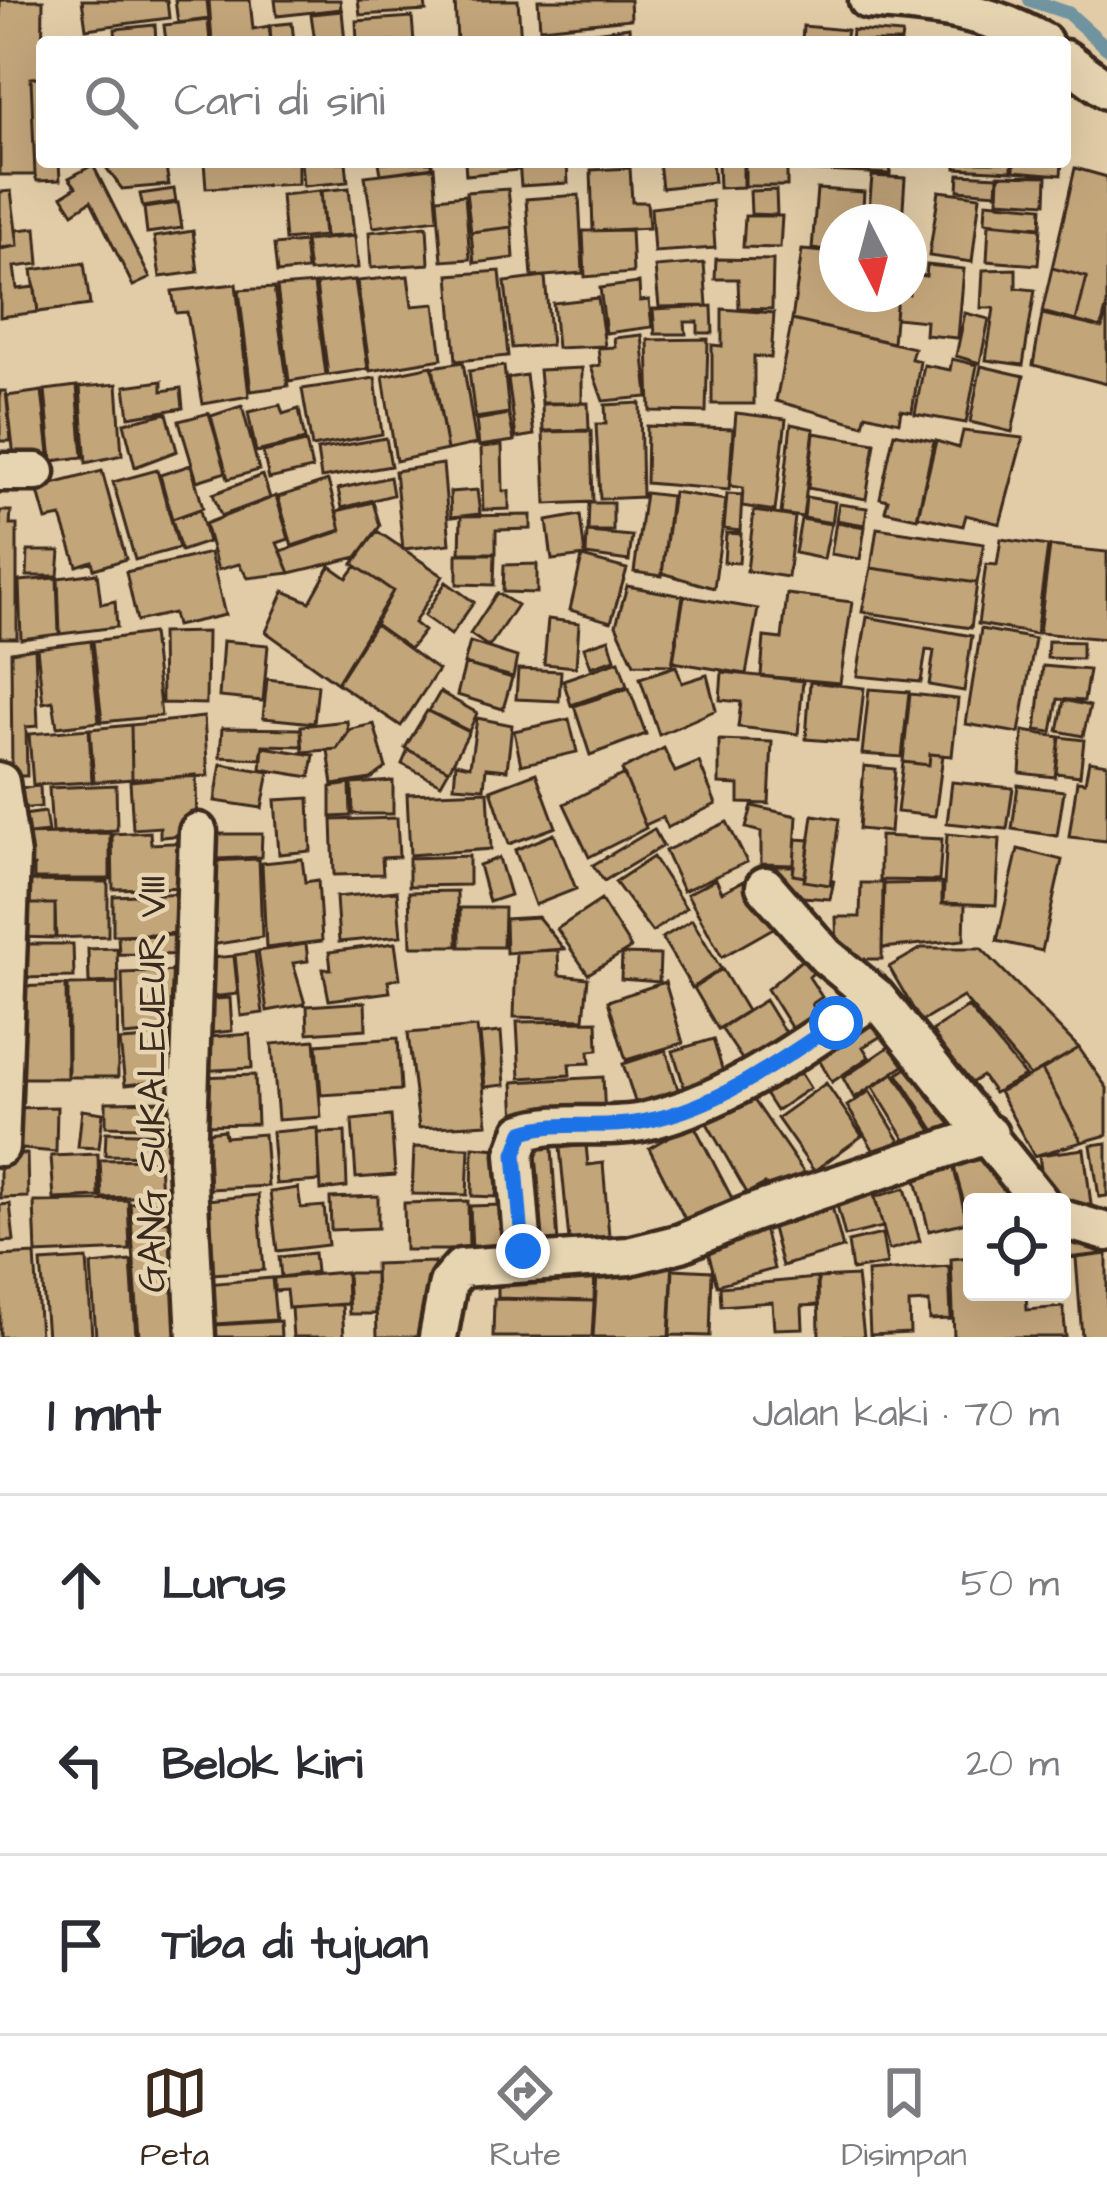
<!DOCTYPE html>
<html lang="id">
<meta charset="utf-8">
<style>
body{margin:0;font-family:"Architects Daughter",sans-serif;background:#f7f7f7;color:#2b2b33}
.controls{position:absolute;right:36px;bottom:36px;display:grid;overflow:hidden;border-radius:12px;box-shadow:0 12px 48px #0002}
.controls button{width:108px;height:108px;display:grid;place-items:center;padding:0;border:0;border-bottom:3px solid #e1e1e2;background:#fff;color:#2b2b33;font:60px sans-serif}
.compass{position:absolute;left:819px;top:204px;width:108px;height:108px;border-radius:50%;background:#fff;box-shadow:0 12px 48px #0002;rotate:174deg}
.stop{position:absolute;width:36px;height:36px;margin:-27px;border:9px solid #1a73e8;border-radius:50%;background:#fff}
.stop.end{background:#1a73e8;border-color:#fff;box-shadow:0 3px 12px #0008}
.list{margin:0;padding:0;list-style:none}
h2{display:flex;justify-content:space-between;align-items:center;height:156px;margin:0;padding:0 48px;font-size:51px}
h2 small{font-size:39px;font-weight:400;color:#7c7c81}
.list li{display:grid;grid-template-columns:78px 1fr auto;gap:36px;align-items:center;box-sizing:border-box;height:180px;padding:0 48px;border-top:3px solid #e1e1e2}
.list b{display:block;font-size:45px;white-space:nowrap}
.list em{font-size:39px;font-style:normal;color:#7c7c81}
.icon{flex:none;width:66px;height:66px;fill:none;stroke:currentColor;stroke-width:2;stroke-linecap:round;stroke-linejoin:round}
.map{position:relative;flex:none;width:1107px;height:1337px;overflow:hidden}
.search{position:absolute;background:#fff;box-shadow:0 12px 48px #0002;left:36px;right:36px;top:36px;height:132px;display:flex;align-items:center;gap:30px;box-sizing:border-box;padding:0 42px;border-radius:12px;color:#7c7c81;font-size:45px}
.sheet{height:696px;background:#fff}
nav{display:flex;justify-content:space-around;align-items:center;box-sizing:border-box;height:168px;border-top:3px solid #e1e1e2;background:#fff;font-size:33px;color:#7c7c81}
nav a{display:grid;justify-items:center;gap:6px}
nav .on{color:#3b2a1e}
.map>svg:first-child{display:block}
.lines{fill:none;stroke-linecap:round;stroke-linejoin:round}
.stream{stroke:#7195a0;stroke-width:14}
.building{fill:#c3a57a;stroke:#3b2a1e;stroke-width:3}
.minor-casing{stroke:#3b2a1e;stroke-width:45}
.minor{stroke:#e7d4b1;stroke-width:36}
.route{stroke:#1a73e8;stroke-width:15}
.labels{text-anchor:middle;dominant-baseline:central;stroke-width:9;stroke-linejoin:round;paint-order:stroke}
.street-label{font-size:39px;fill:#3b2a1e;stroke:#e7d4b1}
</style>
<div class="map">
<svg width="1107" height="1337" viewBox="0 0 1107 1337">
<rect width="100%" height="100%" fill="#e2cca7"/>
<filter id="ink" filterUnits="userSpaceOnUse"><feTurbulence type="fractalNoise" baseFrequency=".00833" numOctaves="2"/><feDisplacementMap in="SourceGraphic" scale="24" xChannelSelector="R" yChannelSelector="G"/><feConvolveMatrix kernelMatrix="1 2 1 2 8 2 1 2 1" color-interpolation-filters="sRGB"/></filter>
<g filter="url(#ink)">
<g class="lines">
<path class="stream" d="M1030,0l38,13 39,35"/>
</g>
<path class="building" d="M0,0h43l-1,77 -11,1 4,97h-35z
M82,0h85l2,18 -83,11z
M175,0h32l2,19 -31,4z
M209,0h41l3,29 16,-3 2,16h-59z
M275,0h65l1,9 -64,7z
M358,0h67l1,11 -66,4z
M455,0h63l3,42h-64z
M538,0h92l1,19 -91,9z
M342,11l3,31h-30l-4,-28z
M412,17l2,25h-57l-1,-21z
M208,20l2,22h-44l-2,-17z
M292,23l2,19h-23l-1,-17z
M155,25l1,17h-40l-1,-13z
M803,26l44,4 -2,12h-43z
M629,27l1,15h-62l-1,-6z
M852,30l50,4 -1,8h-50z
M42,77v85h17l1,18 -23,1 -2,-6 -4,-97z
M102,162h63l4,23 -47,4z
M204,162h94v22l-92,4z
M301,162h45l2,20 -45,4z
M379,162h53v6l-51,6z
M465,162h53l1,8 -53,5z
M519,162h48l1,21 -47,3z
M659,162h53l2,20 -52,6z
M718,162h25v25l-24,1z
M745,162h42v24h-42z
M801,162h90l-1,12 -90,-4z
M956,162h56v9l-56,-3z
M1014,162h48l-1,13 -47,-4z
M93,165l57,113 -17,8 -42,-85 -18,12 -11,-17 14,-9 -7,-9z
M434,167l4,52 -65,8 -8,-51z
M630,168l2,34h15l2,26 -56,3 -2,-61z
M1075,168l32,9v128l-6,23 -25,-7 11,-44 -35,-9z
M959,174l39,2 -1,17 -39,-3z
M999,175l48,1 -1,27 -48,-3z
M872,176l33,2 -3,44h-34z
M349,188l5,47 -29,2 -4,-46z
M174,189l2,13 -33,5 -3,-13z
M508,189l4,38 -41,5 -5,-40z
M817,189l47,3 -2,30h-25v30l-25,-3z
M776,190l1,25 -26,-1 -1,-23z
M11,191l7,55 -18,2v-56z
M320,191l4,45 -39,4 -4,-45z
M939,191l41,5 -8,66 -43,-6z
M465,195l5,64 -28,2 -5,-63z
M579,195l4,78 -51,4 -6,-78z
M712,201l3,47 -61,4 -3,-44z
M986,202l56,5 -1,20 -56,-5z
M178,203l4,25 -35,5 -3,-25z
M745,216h37l-2,32 -37,-1z
M989,223l52,5 -3,37 -51,-4z
M427,226l2,38 -58,4 -2,-36z
M512,227l2,31 -40,5 -3,-31z
M36,228l3,36 -25,3 3,22 18,-2 3,25 -38,5v-68l18,-3 -1,-16z
M631,230l2,43 -48,4 -2,-46z
M193,231l5,41 -38,5 -6,-40z
M355,236l3,32 -49,4 -4,-31z
M304,242l3,28 -30,3 -3,-28z
M802,250l35,3v41h60l-4,49 -101,-23z
M716,259l57,1 -1,49 -33,-1 -1,-29h-23z
M84,263l6,42 -52,7 -6,-42z
M704,263l3,43 -48,1 -4,-40z
M927,265l37,4 -6,69 -33,-3 1,-14 -31,-3 2,-24h12v-20l17,2z
M1052,268l35,9 -11,44 -34,-9z
M1016,269v19l19,2 -12,75 -37,-5 8,-52h-13l2,-38z
M500,271l8,85 -52,5 -7,-86z
M408,276l4,30 23,-2 7,55 -72,12 -13,-90z
M545,277l6,68 -39,3 -7,-66z
M355,280l13,89 -40,6 -12,-91z
M639,283l1,18 9,-1 3,27 -46,6 -6,-45z
M236,284l13,112 -46,8 -16,-92 -11,1 -4,-22z
M314,284l12,91 -37,6 -12,-94z
M274,288l14,98 -37,5 -12,-101z
M598,298l7,48 -48,2 -4,-45z
M712,306l1,27h-15v-11h-13l1,12h-31l-2,-25z
M722,309l52,4 -3,45 -17,-2v48h-42v-59l10,1z
M1107,309v75l-74,-19 9,-51 60,14z
M965,313l24,6 -9,44 -24,-7z
M792,320l122,28 -3,11 9,2 -8,51 -11,-2 -2,12 -33,-8 -3,11 -87,-24z
M642,335l6,62 -45,4 -12,-34 9,-2 -2,-17 17,-1 -1,-9z
M708,339l-2,73 -56,-1 -2,-71z
M952,359l25,6 -11,58 -51,-9 9,-49 26,5z
M463,362l13,82 -29,6 -14,-83z
M432,366l15,84 -51,11 -13,-85z
M504,366l5,47 -34,5 -6,-47z
M981,366l43,10 -12,56 -42,-10z
M582,368v35h-40l-3,-33z
M526,375l8,60 -18,3 -8,-60z
M375,378l7,56 -70,13 -10,-58z
M162,381v10l19,-3 2,20 -54,9 -4,-31z
M117,384l5,71 -36,8 -6,-76z
M77,386l6,71 -31,4 -7,-71z
M0,391h6l5,50h-11z
M42,391l8,72 -35,3 -8,-70z
M588,403l1,27 -46,1 -1,-27z
M640,403l2,94 -42,2 -4,-75h10l-1,-19z
M280,405l3,9 16,-5 6,31 -49,12 -8,-40z
M242,406l17,64 -31,9 -17,-63z
M167,413l10,38 -42,16 -11,-44z
M209,413l17,59 -29,9 -18,-60z
M736,413l50,6 -11,92 -33,-5 1,-18 -13,-2z
M509,414l5,27 -35,5 -3,-26z
M791,424l23,5 -11,88 -22,-3z
M647,426l86,3 -4,61 -83,-7z
M591,431l2,71 -47,2 -3,-72z
M963,431l60,7 -23,86 -34,-9 -3,11 -45,-10 18,-75 23,7z
M814,433l61,10 -9,56 -58,-11z
M894,433l40,8 -17,77 -32,-7 3,-11 -8,-2z
M386,438l5,28 -70,12 -4,-28z
M306,442l6,27 -43,10 -6,-27z
M502,445l1,46h6v18l-26,1 -2,-63z
M443,464l7,80 -47,5 -8,-78z
M191,465l12,43 -31,11 -12,-44z
M157,470l22,78 -44,12 -22,-78z
M102,471l24,88 -32,10 -2,-8 -15,5 -16,-49 -15,3 -9,-32z
M263,475l7,23 -49,18 -8,-22z
M390,477l3,18 -51,13 -4,-19z
M328,481l13,49 -49,16 -14,-49z
M477,490l3,24 -29,3 -1,-25z
M673,492l53,8 -12,88 -52,-15z
M645,493l26,3 -9,80 -28,-4z
M727,494l15,1 -2,36 -16,-2z
M276,496l13,43 -12,4 13,30 -42,5 -9,-14 -21,6 -13,-46z
M806,497l29,5 -3,21 -28,-5z
M373,502l7,24 -23,31 -67,16 -9,-22 60,-20 -4,-20z
M589,503h24v28h-25z
M839,504l28,4 -2,17 -29,-5z
M200,510l8,32 -27,9 -9,-32z
M0,511h11l-1,14h7v113h-17z
M754,511l41,6 -7,60 -41,-6z
M531,515v14l-35,1v23h-36l1,-37z
M580,515l5,41 -33,4 -5,-39z
M801,519l30,5 -7,35 -29,-6z
M836,522l29,5 -5,32 -29,-5z
M877,528l107,16 -7,39 -106,-15z
M377,531l66,45 -29,47 10,8 -14,18 -35,-25 18,-33 -40,-27z
M587,532l45,4 -3,25 -43,-6z
M726,533l15,1 -2,29 -15,-1z
M1001,539l47,7 -12,88 -58,-10 8,-60 11,1z
M1050,546l57,6v87l-68,-6z
M28,551h32l-2,25h-31z
M210,553l15,62 -49,11 -3,-13 -36,8 -11,-49z
M457,554h38l-1,31 -37,-1z
M582,557l45,12 -16,53 -41,-12z
M537,564v29l-34,-1 1,-27z
M330,566l17,12 9,-12 37,25 -56,92 -71,-51 18,-41 26,11z
M871,568l106,15 -6,45 -109,-16z
M97,573l4,31 14,-3 2,26 -57,7 -2,-56z
M57,578l2,56 -38,5 -2,-58z
M446,582l28,20 -23,33 -27,-19z
M627,586l56,10 -11,69 -38,-1 -18,-39z
M497,593l20,12 -28,42 -19,-13z
M787,594l65,8 -12,81 -79,-7 3,-39 18,2z
M684,596l74,13 -12,65 -73,-12z
M867,617l105,19 -8,55 -35,-6 5,-34 -8,-1 -5,32 -64,-6z
M548,619l31,4 -3,44 -32,-3z
M375,624l63,46 -37,56 -64,-43z
M981,629l54,10 -16,94 -53,-9z
M207,632l-1,72 -44,-1 -1,-70z
M152,633l9,83 -59,6 -9,-81z
M609,639l6,20 -24,8 -7,-20z
M91,641l8,81 -42,5 -4,-26 -10,2 -6,-55z
M223,641l45,4 -5,56 -44,-4z
M1048,641l34,1v17l-35,-1z
M470,642l47,15 -4,20 -49,-13z
M35,648l3,78 -12,1 1,49h-15l-1,-124z
M619,661l8,25 -56,19 -8,-25z
M465,664l47,14 -9,31 -46,-14z
M676,666l6,17 25,-8 9,35 -57,25 -19,-57z
M1043,666l46,4 -5,31 -26,-2 -6,33 -16,-2z
M518,669l43,2 -2,30 -43,-2z
M722,672l81,9 -5,53 -60,-7 3,-25 -21,-2z
M267,679l51,6 -4,38 -51,-5z
M810,682l54,6 -6,55 -52,-4z
M629,688l17,46 -56,21 -16,-49z
M869,689l40,3 -7,65 -40,-3z
M440,692l37,21 -8,18 -40,-20z
M910,694l48,5 -6,57 -22,-2 -1,11 -26,-3z
M1064,700l26,6 -7,30 -25,-5z
M427,711l42,21 -20,38 -44,-22z
M204,717l4,59 -76,3 -1,-54z
M477,718l35,7 -5,45 -21,-2 -2,20 -30,-2 2,-23 14,3z
M569,719l8,33 -56,13 -7,-34z
M347,721l1,10 -11,18 -34,3 -2,-26z
M374,724l12,44 -15,11 -38,6 -5,-35 9,-1 14,-20z
M131,725l1,54 -38,3 -4,-53z
M222,728l79,1 1,17 -39,-1 -2,14 -41,-2z
M89,729l3,53 -59,3 -4,-51z
M1023,731l37,6 -5,40 -35,-4z
M1060,737l24,3 -4,36 -24,-3z
M719,740l53,2 -3,62 -30,-1v-18l-20,-1z
M263,747l51,8 -4,22 -49,-8z
M664,748l11,24 24,-10 17,42 -49,24 -4,-11 -18,8 -23,-55z
M408,750l41,20 -8,14 -39,-20z
M930,754l13,1 -8,61 -38,-4 6,-50 26,3z
M1089,761l18,3v77l-38,-4 8,-56 8,1z
M221,764l48,8 -7,36 -47,-7z
M864,766l31,3 -5,63 -31,-3z
M536,773l20,54 -47,17 -18,-54z
M624,774l22,54 -57,29 -25,-53z
M196,775l1,59 -37,3v-10l-27,2 -3,-48z
M393,781v33h-40l-1,-30z
M952,782l61,6 -6,41 -60,-6z
M350,784l1,32 -20,1v-30z
M116,785l1,45 -65,3 -3,-45z
M1018,785l46,6 -7,45 -45,-7z
M40,786l1,21 -23,2 -2,-21z
M488,791l3,58 -81,6 -3,-61z
M309,798l2,53 -32,3 -4,-54z
M752,806l45,10 -3,49 -33,-1v-32l-15,-4z
M45,812l3,20 -28,3 -4,-19z
M813,815l26,4 -9,66 -26,-4z
M397,818l2,39 -17,1 1,16 -49,1 -2,-55z
M727,822l20,40 -64,29 -18,-40z
M654,829l9,17 -59,35 -11,-16z
M150,832l1,12 41,-2 2,45 -81,2 -1,-55z
M110,833v46h-76v-13l-13,1 -1,-32z
M217,834h45l-1,23 -44,2z
M554,834l22,55 -41,16 -20,-55z
M947,834l53,5 -4,66 -53,-2z
M880,836l62,3 -3,42 -59,-1z
M796,839l14,1 -5,37 -12,-2z
M1018,849l44,11 -20,91 -45,-10z
M469,856v29l-60,1v-28z
M653,857l33,51 -34,24 -37,-50z
M499,858l11,37 -21,7 -10,-37z
M259,859l3,78 -51,8 -2,-84z
M302,859l3,23 13,-2 4,61 -56,7 -4,-85z
M776,866h18l-1,9 12,2 -1,4 26,4 4,-5 -4,19 -56,-4z
M751,877l26,49 -55,31 -35,-63 29,-15 6,13z
M19,881l89,1v54l-52,2 -1,-34h-37z
M861,883h22l-1,76h-45l-1,-42h24z
M942,883v21h23l-1,36 -82,8 2,-64z
M397,891l4,45 -62,6 -3,-45z
M457,891l1,55h-47l-2,-54z
M187,893l1,40 -75,2v-39z
M601,900l30,48 -43,26 -31,-45z
M17,904h38v34l-38,-1z
M460,908h44l-1,39h-43z
M538,917l26,32 -58,4 -1,-34z
M692,920l29,49 -29,19 -30,-50z
M188,935l-1,20 -68,-1 -1,-18z
M395,943l5,35 -12,3 2,11 -61,8 -6,-31h8l-2,-17z
M16,944h57l1,33 -57,1z
M306,944l2,17 -15,2 12,41 -38,7 -9,-60z
M117,948l1,34 -29,1 -1,-34z
M922,948h59l98,100 -49,28 -67,-79 -42,25 -32,-55z
M558,950l1,25 29,3 -4,41 -70,-2 2,-65z
M255,952l8,61 -22,3 -6,-61z
M810,953l10,13 -11,11 13,20 -10,7 7,13 -25,15 -27,-43z
M622,954l38,1 -1,27 -38,-3z
M234,956l4,38 -37,4 -2,-39z
M722,969l25,42 -29,18 -24,-41z
M180,971l1,60 -57,5 -2,-63z
M665,982l18,61 -57,17 -18,-59z
M117,984l1,93h-50v-92z
M66,985l1,93h-54l2,-91z
M230,998l2,33 -31,3 -2,-34z
M765,1000l27,44 -42,27 -29,-43z
M365,1002l1,27 -58,4 -1,-27z
M968,1007l57,69 -31,17 -12,-17 -14,9 -36,-54z
M871,1013l12,22 -20,12 6,10 -37,25 -19,-32z
M597,1021l1,29 -9,1 1,12 -21,1 1,11 -50,3 -3,-56z
M477,1027l10,97 -68,4 -11,-95z
M501,1032l4,53 -20,2 -5,-53z
M250,1034l2,34 -55,3 -1,-33z
M181,1037l4,42 -60,6 -5,-44z
M398,1038l3,52 -80,5 -4,-51z
M713,1039l14,46 -39,14 -15,-48z
M315,1040l6,77 -43,3 -6,-76z
M896,1042l12,21 -54,35 -11,-20z
M1079,1048l28,40v47l-25,7 -40,-72z
M666,1050l15,49 -42,15 -16,-50z
M792,1059l18,29 -34,23 -18,-28z
M917,1060l44,61 -22,16 -41,-63z
M1042,1070l40,72 -48,14 -35,-64z
M894,1073l38,58 -23,15 -36,-59z
M255,1075l2,49 -58,1 -2,-48z
M603,1077l2,41 -90,5 -2,-41z
M826,1083l36,53 -48,35 -37,-53z
M747,1090l58,84 -32,21 -8,-11 -18,9 -43,-75z
M870,1091l30,50 -23,15 -30,-50z
M174,1101l-1,27 -67,-2v-24z
M57,1107l-1,45 -45,-4v-40z
M82,1110l21,3 -4,35 -21,-1z
M391,1116l4,59 -39,3 -4,-58z
M693,1123l42,81 -47,21 -39,-77z
M318,1128l2,53 -44,3 -4,-52z
M224,1130l1,7 39,-3 4,52 -58,3 -3,-57z
M106,1132l61,2 -1,22 -61,-1z
M345,1132l2,55 -26,3 -3,-57z
M1107,1143v53l-8,1 -8,-52z
M586,1145l2,20 15,-2 6,73 -40,4 -9,-92z
M414,1147l55,1 -2,47 -55,-1z
M473,1147l26,2 -3,48 -24,-1z
M552,1148l6,96 -29,1 -5,-94z
M987,1148l25,44 -48,11 -12,-43z
M1084,1149l8,63 -31,-13 -16,1 -6,-45z
M0,1154h27l1,43 -28,1z
M98,1154l1,43 -45,2 -3,-43z
M951,1157l16,65 -38,9 -16,-63z
M159,1159l2,37 -59,2 -2,-38z
M871,1184l12,43 -38,9 -11,-43z
M298,1188l3,20 23,-2 4,39 -51,6 -7,-59z
M905,1188l15,53 -31,9 -14,-53z
M258,1195l6,75 -64,5 -4,-74z
M829,1195l14,53 -61,18 -14,-53z
M378,1196v32l-47,2 -1,-32z
M128,1200l2,50 -94,4 -2,-52z
M468,1201l1,49h-64l-1,-47z
M162,1202l-1,19 22,-1 7,117h-51l-9,-134z
M10,1204l4,37 -14,1v-37z
M502,1205l3,45h-33l-2,-44z
M761,1216l13,53 -57,16 -13,-48z
M1101,1232l2,22 -37,4 -2,-22z
M882,1234l5,30 -35,6 -4,-28z
M314,1253l2,19 -35,5 -2,-20z
M35,1254l5,83h-40v-81z
M1107,1254v83h-25l-6,-79z
M972,1257v35h54l1,18 36,-3 3,30h-112l-3,-78z
M87,1259l5,78h-45l-6,-75z
M673,1259l-4,78h-76l5,-77z
M131,1261l5,76h-40l-5,-72z
M434,1262l1,75h-58l-2,-73z
M498,1266h97l-1,35 -96,-3z
M949,1266l2,53 -21,1 -1,-18 -20,1 1,30 -40,2 -3,-63z
M673,1269l39,2 -2,65 -40,-1z
M346,1272l1,32 -59,4 -2,-18 -12,1v-13z
M347,1273h28v41h-26z
M857,1276l7,61h-45l-1,-59z
M272,1278l4,42 -77,5 -3,-40z
M817,1278l1,27 -16,1 1,22 -29,1 -2,-27 -51,4 -1,-19z
M494,1299l100,2 -2,36h-99z
M342,1304l2,33h-51l-2,-29z
M280,1321l1,16h-81l-1,-11z"/>
<g class="lines">
<defs>
<path id="minor" d="M868,0c65,5 117,9 175,42
M1065,59l42,31
M0,472h36
M0,782l11,74 -11,291
M765,886l61,70 50,41 164,205
M1062,1219l45,13
M524,1262l-9,-108 8,-22c37,-13 81,-2 119,-10 89,-20 159,-75 234,-125
M196,1337l-9,-176 11,-329
M438,1337l10,-54 13,-15 168,-12 52,-13 71,-30 237,-79"/>
</defs>
<use href="#minor" class="minor-casing"/>
<use href="#minor" class="minor"/>
</g>
</g>
<g class="lines" filter="url(#ink)">
<path class="route" d="M523,1251l-8,-97 8,-22c35,-12 76,-3 112,-9 78,-12 138,-58 201,-100"/>
</g>
<g class="labels">
<g class="street-label">
<text transform="translate(154 1084) rotate(-90)">GANG SUKALEUEUR VIII</text>
</g>
</g>
</svg>
<div class="controls">
<button><svg class="icon" aria-label="locate" viewBox="0 0 24 24"><circle cx="12" cy="12" r="6"/><path d="M12 2v4M12 18v4M2 12h4M18 12h4"/></svg></button>
</div>
<svg class="compass" viewBox="-18 -18 36 36"><path d="M0-13l5 13h-10z" fill="#e53935"/><path d="M0 13l5-13h-10z" fill="#7c7c81"/></svg>
<div class="stop" style="left:836px;top:1023px"></div>
<div class="stop end" style="left:523px;top:1251px"></div>
<div class="search"><svg class="icon" aria-label="search" viewBox="0 0 24 24"><circle cx="10" cy="10" r="6"/><path d="M15 15l6 6"/></svg>Cari di sini</div>
</div>
<section class="sheet">
<h2>1 mnt<small>Jalan kaki · 70 m</small></h2>
<ul class="list">
<li><svg class="icon" aria-label="ahead" viewBox="0 0 24 24"><path d="M12 20V5M6 11l6-6 6 6"/></svg><div><b>Lurus</b></div><em>50 m</em></li>
<li><svg class="icon" aria-label="left" viewBox="0 0 24 24"><path d="M17 20v-9H6M10 6l-5 5 5 5"/></svg><div><b>Belok kiri</b></div><em>20 m</em></li>
<li><svg class="icon" aria-label="arrive" viewBox="0 0 24 24"><path d="M6 21V4h12l-3 4 3 4H6"/></svg><div><b>Tiba di tujuan</b></div></li>
</ul>
</section>
<nav>
<a class="on"><svg class="icon" aria-label="map" viewBox="0 0 24 24"><path d="M3 6l6-2 6 2 6-2v14l-6 2-6-2-6 2zM9 4v14M15 6v14"/></svg>Peta</a>
<a><svg class="icon" aria-label="directions" viewBox="0 0 24 24"><path d="M12 3l9 9-9 9-9-9zM9 14v-3h6M13 9l2 2-2 2"/></svg>Rute</a>
<a><svg class="icon" aria-label="saved" viewBox="0 0 24 24"><path d="M7 4h10v16l-5-4-5 4z"/></svg>Disimpan</a>
</nav>
